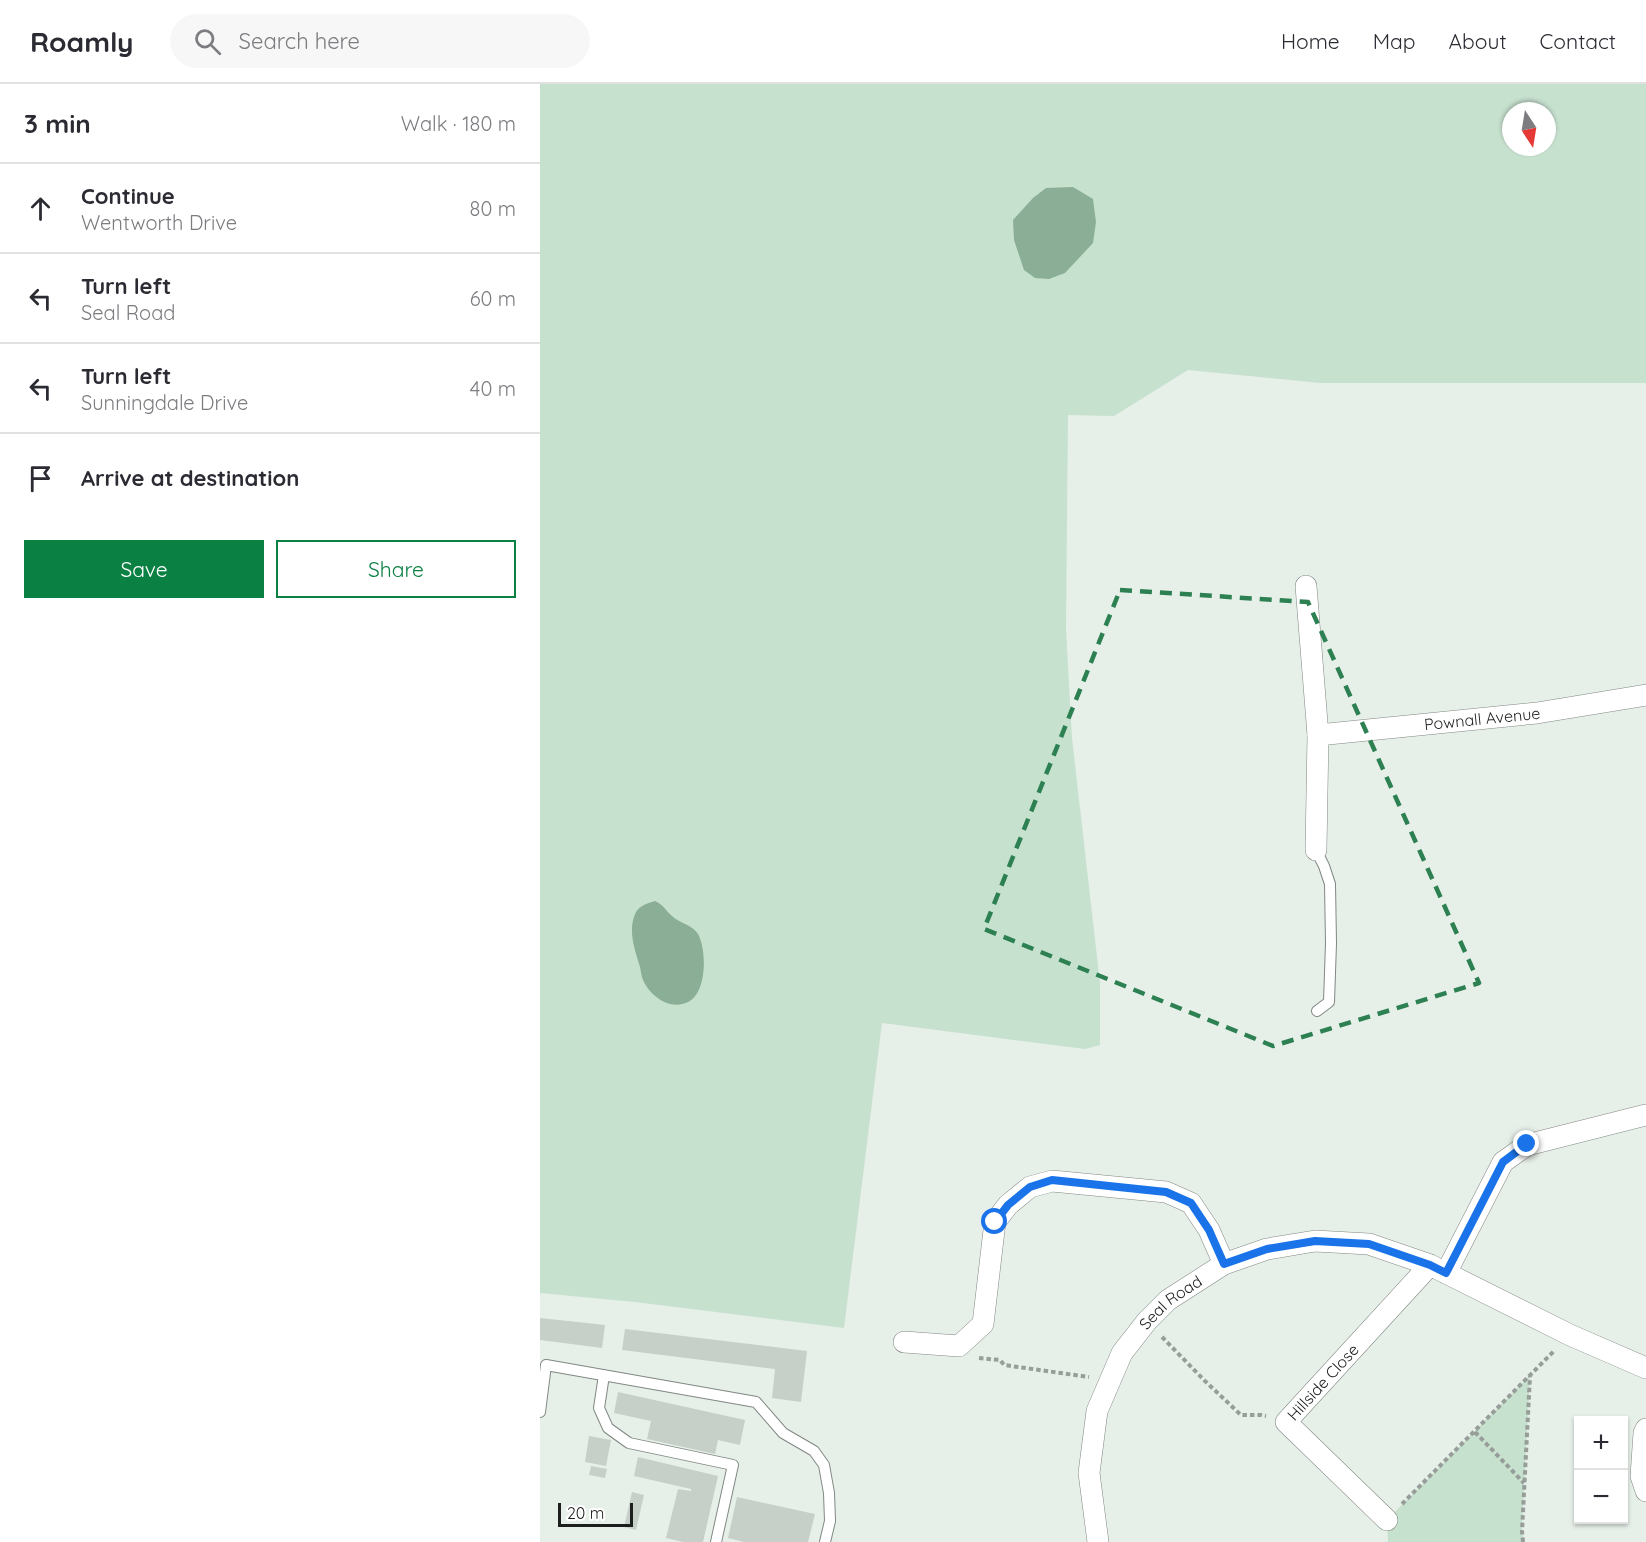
<!DOCTYPE html>
<meta charset="utf-8">
<style>
body{margin:0;font-family:Quicksand,sans-serif;background:#f7f7f7;color:#2b2b33}
.controls{position:absolute;right:18px;bottom:18px;display:grid;overflow:hidden;border-radius:0px;box-shadow:0 2px 4px #0004}
.controls button{width:54px;height:54px;display:grid;place-items:center;padding:0;border:0;border-bottom:2px solid #e1e1e2;background:#fff;color:#2b2b33;font:30px sans-serif}
.compass{position:absolute;left:962px;top:18px;width:54px;height:54px;border-radius:50%;background:#fff;box-shadow:0 2px 4px #0004;rotate:168deg}
.scale{position:absolute;left:18px;bottom:15px;width:75px;box-sizing:border-box;padding-left:6px;border:3px solid #1c1f1d;border-top:0;font-size:16px;line-height:21px;white-space:nowrap;color:#1c1f1d;-webkit-text-stroke:4px #fff;paint-order:stroke}
.stop{position:absolute;width:18px;height:18px;margin:-14px;border:4px solid #1a73e8;border-radius:50%;background:#fff}
.stop.end{background:#1a73e8;border-color:#fff;box-shadow:0 2px 6px #0008}
.list{margin:0;padding:0;list-style:none}
h2{display:flex;justify-content:space-between;align-items:center;height:78px;margin:0;padding:0 24px;font-size:26px}
h2 small{font-size:20px;font-weight:400;color:#7c7c81}
.list li{display:grid;grid-template-columns:39px 1fr auto;gap:18px;align-items:center;box-sizing:border-box;height:90px;padding:0 24px;border-top:2px solid #e1e1e2}
.list b{display:block;font-size:22px;white-space:nowrap}
.list p{margin:0;font-size:20px;white-space:nowrap;color:#7c7c81}
.list em{font-size:20px;font-style:normal;color:#7c7c81}
.actions{display:flex;gap:12px;padding:18px 24px}
.actions a{flex:1;padding:14px 0;border:2px solid #0b8043;border-radius:0px;text-align:center;font-size:21px;color:#0b8043}
.actions .main{background:#0b8043;color:#fff}
.icon{flex:none;width:33px;height:33px;fill:none;stroke:currentColor;stroke-width:2;stroke-linecap:round;stroke-linejoin:round}
.map{position:relative;flex:none;width:1106px;height:1458px;overflow:hidden}
header{display:flex;align-items:center;gap:36px;box-sizing:border-box;height:84px;padding:0 30px;background:#fff;border-bottom:2px solid #e1e1e2}
header strong{font-size:28px}
nav{display:flex;gap:33px;margin-inline-start:auto;font-size:21px}
.search{width:420px;height:54px;background:#f7f7f7;display:flex;align-items:center;gap:15px;box-sizing:border-box;padding:0 21px;border-radius:33px;color:#7c7c81;font-size:22px}
main{display:flex}
aside{flex:1;background:#fff}
.map>svg:first-child{display:block}
.green{fill:#c7e1cf;fill-rule:evenodd}
.water{fill:#8bae97}
.building{fill:#c7cfc9}
.lines{fill:none;stroke-linecap:round;stroke-linejoin:round}
.lane-casing{stroke:#818883;stroke-width:12}
.street-casing{stroke:#818883;stroke-width:22}
.path{stroke:#979d98;stroke-width:4;stroke-dasharray:4.5 3;stroke-linecap:butt}
.lane{stroke:#fff;stroke-width:10}
.street{stroke:#fff;stroke-width:21}
.route{stroke:#1a73e8;stroke-width:8}
.marked{fill:none;stroke:#2d8052;stroke-width:4.5;stroke-dasharray:12 8;stroke-linejoin:round}
.labels{text-anchor:middle;dominant-baseline:central;stroke-width:6;stroke-linejoin:round;paint-order:stroke}
.street-label{font-size:16px;fill:#1c1f1d;stroke:#fff}
</style>
<header>
<strong>Roamly</strong>
<div class="search"><svg class="icon" aria-label="search" viewBox="0 0 24 24"><circle cx="10" cy="10" r="6"/><path d="M15 15l6 6"/></svg>Search here</div>
<nav><a>Home</a><a>Map</a><a>About</a><a>Contact</a></nav>
</header>
<main>
<aside>
<h2>3 min<small>Walk · 180 m</small></h2>
<ul class="list">
<li><svg class="icon" aria-label="ahead" viewBox="0 0 24 24"><path d="M12 20V5M6 11l6-6 6 6"/></svg><div><b>Continue</b><p>Wentworth Drive</p></div><em>80 m</em></li>
<li><svg class="icon" aria-label="left" viewBox="0 0 24 24"><path d="M17 20v-9H6M10 6l-5 5 5 5"/></svg><div><b>Turn left</b><p>Seal Road</p></div><em>60 m</em></li>
<li><svg class="icon" aria-label="left" viewBox="0 0 24 24"><path d="M17 20v-9H6M10 6l-5 5 5 5"/></svg><div><b>Turn left</b><p>Sunningdale Drive</p></div><em>40 m</em></li>
<li><svg class="icon" aria-label="arrive" viewBox="0 0 24 24"><path d="M6 21V4h12l-3 4 3 4H6"/></svg><div><b>Arrive at destination</b></div></li>
</ul>
<div class="actions"><a class="main">Save</a><a>Share</a></div>
</aside>
<div class="map">
<svg width="1106" height="1458" viewBox="0 0 1106 1458">
<rect width="100%" height="100%" fill="#e7efe9"/>
<path class="green" d="M0,0h1106v299h-326l-132,-13 -74,46 -46,-1 -2,214 6,109 28,245v62l-15,4 -203,-26 -38,305 -209,-26 -95,-9zM971,27h36v36h-36z
M990,1291l-8,156 2,11h-136l-1,-22z"/>
<path class="water" d="M533,103l20,12 3,23 -3,21 -28,30 -16,6 -14,-1 -11,-8 -10,-30 -1,-20 20,-22 13,-10z
M115,817c10,5 9,8 17,15 7,7 21,9 26,18 9,16 9,59 -10,68 -18,9 -38,-6 -45,-22 -2,-4 -2,-9 -3,-13 -5,-17 -13,-37 -4,-55 3,-6 12,-9 19,-11z"/>
<path class="building" d="M0,1234l65,7 -3,23 -62,-8z
M85,1245l182,22 -6,51 -29,-4 3,-29 -153,-19z
M78,1308l127,28 -5,25 -22,-5 -3,14 -68,-15 4,-18 -37,-8z
M49,1352l22,4 -5,26 -21,-4z
M98,1373l80,19 -15,66h-20l-17,-4 12,-49 13,2v-2l-57,-13z
M51,1382l16,3 -2,9 -16,-3z
M92,1408l12,3 -8,35 -12,-3z
M197,1413l78,17 -7,28h-64l-16,-4z"/>
<g class="lines">
<defs>
<path id="lane" d="M776,766l8,16 6,18 1,59 -2,59 -12,9
M64,1291l-5,33 9,20 21,15 104,22 -17,77
M0,1328l6,-47 210,37 27,31 31,18 10,14 5,28 1,28 -5,21"/>
<g id="street">
<path d="M766,502l12,149"/>
<path id="s1" d="M776,766l2,-115 219,-22 109,-18"/>
<path d="M906,1189l57,-111 24,-17 119,-30"/>
<path d="M364,1258l55,4 24,-22 12,-102 13,-17 22,-18 22,-6 114,11 25,11 18,27 15,34"/>
<path d="M1106,1345l-2,4 -3,43 5,15"/>
<path id="s2" d="M847,1436l-101,-98 144,-157"/>
<path id="s3" d="M558,1458l-9,-69 8,-62 25,-58 25,-32 21,-21 56,-36 43,-15 48,-8 54,3 61,21 140,70 76,33"/>
</g>
</defs>
<use href="#lane" class="lane-casing"/>
<use href="#street" class="street-casing"/>
<path class="path" d="M622,1253l43,44 36,34h20l5,1
M439,1274l21,2 4,5 85,12
M935,1348l49,51
M862,1420l152,-153
M983,1458l-1,-11 8,-155"/>
<use href="#lane" class="lane"/>
<use href="#street" class="street"/>
</g>
<g class="lines">
<path class="route" d="M455,1138l13,-17 22,-18 22,-7 114,12 25,11 18,27 15,34 43,-15 48,-8 54,3 61,21 16,8 57,-111 24,-18"/>
</g>
<path class="marked" d="M580,506l188,12 171,381 -206,63 -289,-117z"/>
<g class="labels">
<g class="street-label">
<text stroke="none"><textPath href="#s1" startOffset="280">Pownall Avenue</textPath></text>
<text stroke="none"><textPath href="#s3" startOffset="266">Seal Road</textPath></text>
<text stroke="none"><textPath href="#s2" startOffset="195">Hillside Close</textPath></text>
</g>
</g>
</svg>
<div class="controls">
<button>+</button>
<button>−</button>
</div>
<svg class="compass" viewBox="-18 -18 36 36"><path d="M0-13l5 13h-10z" fill="#e53935"/><path d="M0 13l5-13h-10z" fill="#7c7c81"/></svg>
<div class="scale">20 m</div>
<div class="stop" style="left:455px;top:1138px"></div>
<div class="stop end" style="left:987px;top:1060px"></div>
</div>
</main>
